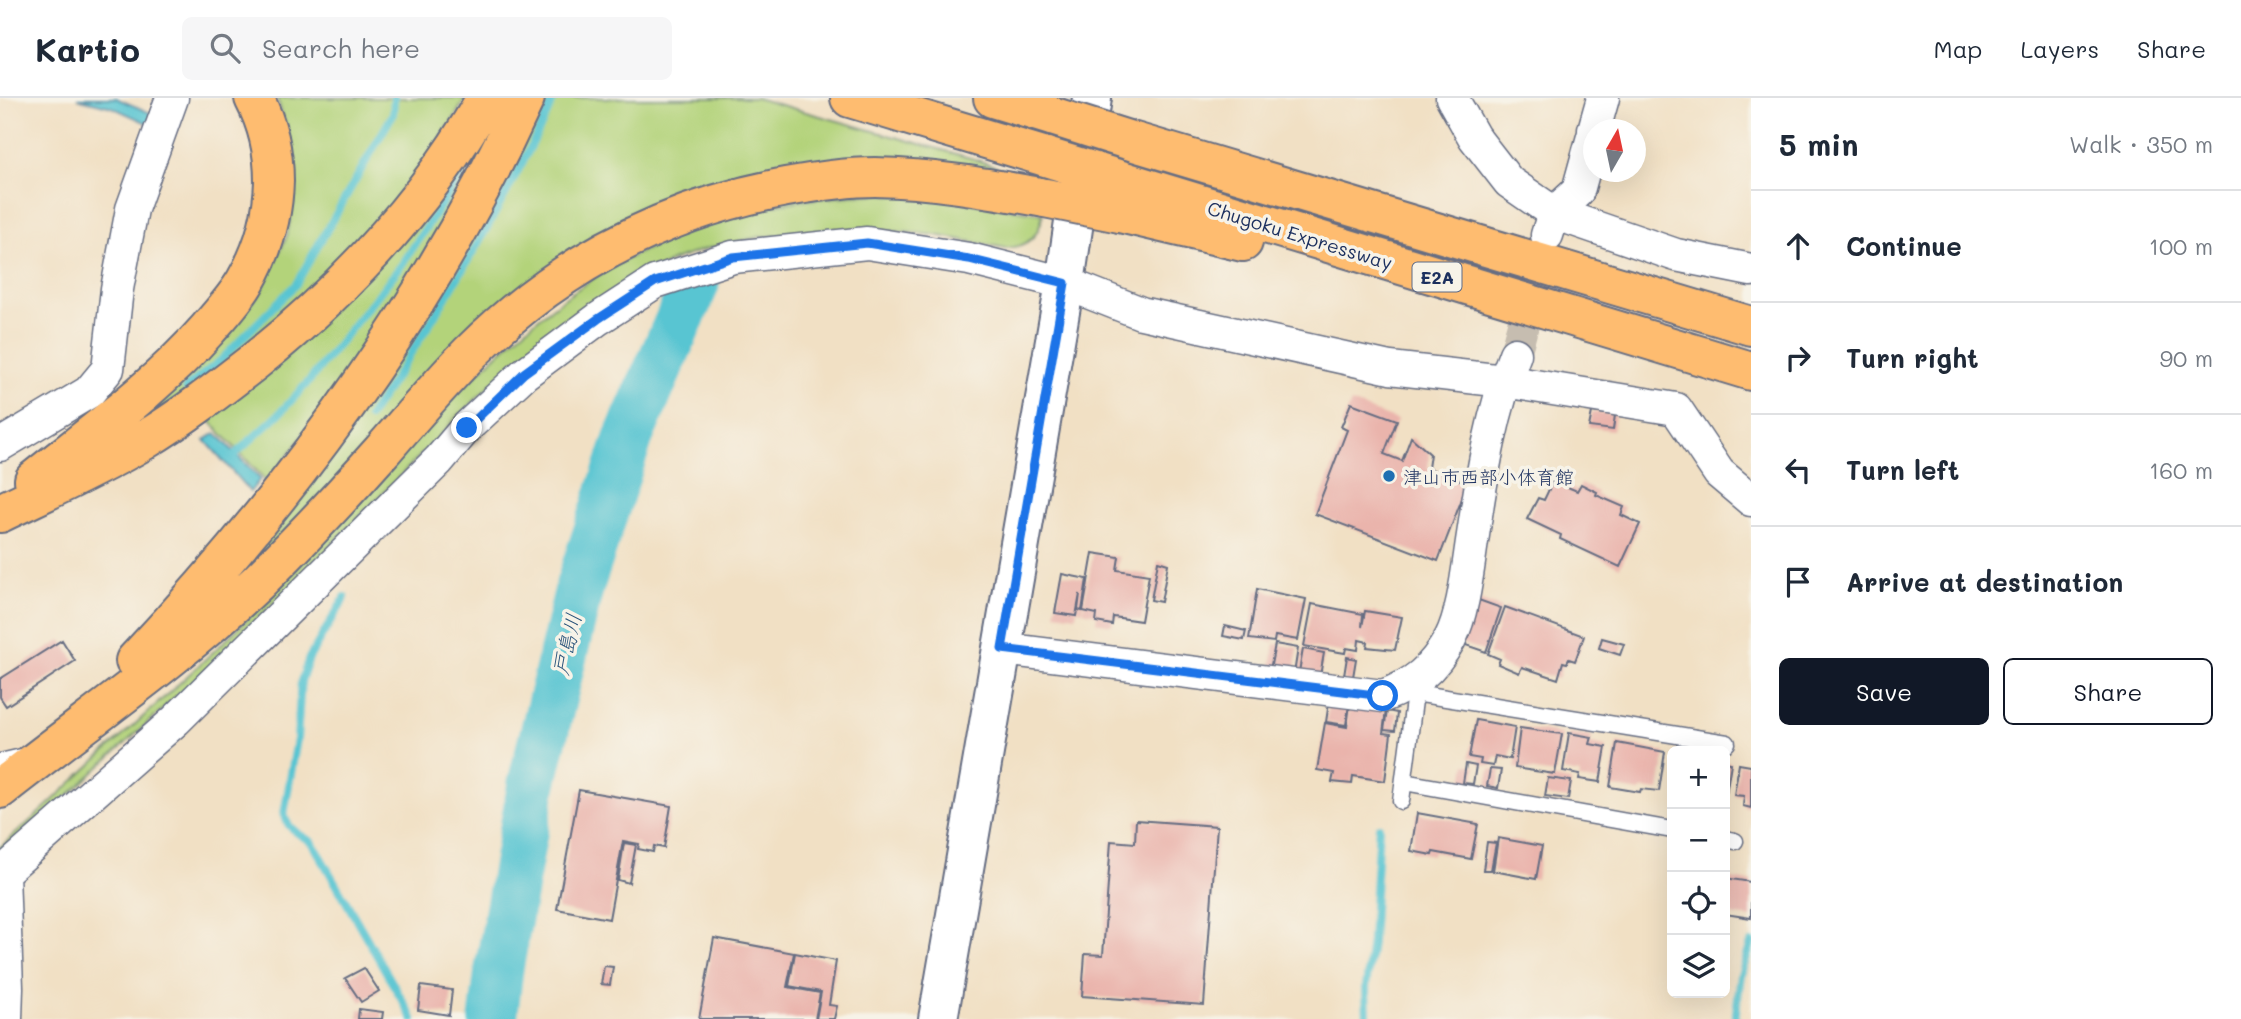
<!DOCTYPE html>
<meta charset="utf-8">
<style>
body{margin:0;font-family:Mali,"Klee One",sans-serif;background:#f6f6f7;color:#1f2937}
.controls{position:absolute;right:21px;bottom:21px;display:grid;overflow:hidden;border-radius:10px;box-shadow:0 7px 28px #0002}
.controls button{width:63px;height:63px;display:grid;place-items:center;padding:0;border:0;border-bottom:2px solid #e0e1e3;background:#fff;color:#1f2937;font:35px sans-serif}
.compass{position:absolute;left:1583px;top:21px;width:63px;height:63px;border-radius:50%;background:#fff;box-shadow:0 7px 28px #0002;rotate:9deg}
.stop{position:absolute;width:21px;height:21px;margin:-16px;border:5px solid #1a73e8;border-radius:50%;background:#fff}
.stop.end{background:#1a73e8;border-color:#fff;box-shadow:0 2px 7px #0008}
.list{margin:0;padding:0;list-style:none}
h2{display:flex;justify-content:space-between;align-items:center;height:91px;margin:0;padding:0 28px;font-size:30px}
h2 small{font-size:23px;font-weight:400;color:#747a83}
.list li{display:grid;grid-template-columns:46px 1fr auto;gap:21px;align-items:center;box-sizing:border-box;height:112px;padding:0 28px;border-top:2px solid #e0e1e3}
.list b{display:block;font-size:26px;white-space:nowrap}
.list em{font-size:23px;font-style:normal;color:#747a83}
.actions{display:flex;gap:14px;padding:21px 28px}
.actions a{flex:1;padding:16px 0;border:2px solid #111827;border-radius:10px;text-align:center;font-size:24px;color:#111827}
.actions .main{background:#111827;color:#fff}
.icon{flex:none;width:38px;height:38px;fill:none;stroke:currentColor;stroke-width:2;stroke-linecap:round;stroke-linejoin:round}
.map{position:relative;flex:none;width:1751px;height:921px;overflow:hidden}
header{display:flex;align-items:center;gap:42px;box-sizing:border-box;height:98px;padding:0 35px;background:#fff;border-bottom:2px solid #e0e1e3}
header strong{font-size:33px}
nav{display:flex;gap:38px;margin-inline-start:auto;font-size:24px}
.search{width:490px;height:63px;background:#f6f6f7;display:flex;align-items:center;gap:18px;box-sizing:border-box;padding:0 24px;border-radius:10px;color:#747a83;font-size:26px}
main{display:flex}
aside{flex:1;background:#fff}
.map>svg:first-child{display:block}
.grass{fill:#b3d37a;stroke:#67816c;stroke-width:2}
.water{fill:#59c5d2;stroke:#3a7a98;stroke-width:2}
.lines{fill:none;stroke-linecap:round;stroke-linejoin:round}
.stream{stroke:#59c5d2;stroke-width:8}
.river{stroke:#59c5d2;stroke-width:49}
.building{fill:#eab4ac}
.minor-tunnel{stroke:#c6bdb0;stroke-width:32;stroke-dasharray:32 16;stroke-linecap:butt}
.service-casing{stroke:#666d82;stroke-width:19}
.minor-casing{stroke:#666d82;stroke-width:35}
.tertiary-casing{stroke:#666d82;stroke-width:42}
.motorway-casing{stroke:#666d82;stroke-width:42}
.service{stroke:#fff;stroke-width:16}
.minor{stroke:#fff;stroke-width:32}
.tertiary{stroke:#fff;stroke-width:38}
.motorway{stroke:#febc70;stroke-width:38}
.motorway-bridge-casing{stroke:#666d82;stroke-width:42;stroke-linecap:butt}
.motorway-bridge{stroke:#febc70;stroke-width:38}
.route{stroke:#1a73e8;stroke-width:9}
.poi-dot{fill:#1f6fb2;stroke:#f7f3e8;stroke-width:2.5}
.labels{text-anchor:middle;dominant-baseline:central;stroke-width:7;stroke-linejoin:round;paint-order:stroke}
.shield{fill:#f7f3e8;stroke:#5d6a87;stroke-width:2}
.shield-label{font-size:18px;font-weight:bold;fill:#1b2f5e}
.street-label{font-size:19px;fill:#1b2f5e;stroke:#f7f3e8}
.poi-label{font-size:19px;fill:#1b2f5e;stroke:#f7f3e8;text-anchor:start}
.water-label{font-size:21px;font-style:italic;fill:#2a547b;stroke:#f7f3e8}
</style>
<header>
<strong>Kartio</strong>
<div class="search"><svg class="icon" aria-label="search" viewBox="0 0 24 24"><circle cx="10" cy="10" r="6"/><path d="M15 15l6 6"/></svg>Search here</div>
<nav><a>Map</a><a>Layers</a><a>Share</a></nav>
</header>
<main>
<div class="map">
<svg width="1751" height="921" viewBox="0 0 1751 921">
<rect width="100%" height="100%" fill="#f7f3e8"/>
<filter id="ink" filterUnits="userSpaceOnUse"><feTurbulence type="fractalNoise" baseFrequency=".0143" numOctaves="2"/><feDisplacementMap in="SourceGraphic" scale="14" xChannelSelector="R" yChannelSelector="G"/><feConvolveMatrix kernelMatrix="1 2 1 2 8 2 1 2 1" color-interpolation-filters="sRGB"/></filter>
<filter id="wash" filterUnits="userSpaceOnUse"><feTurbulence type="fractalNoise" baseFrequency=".00686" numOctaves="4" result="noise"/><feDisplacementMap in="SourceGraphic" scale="28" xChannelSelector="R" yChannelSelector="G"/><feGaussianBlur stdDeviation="1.57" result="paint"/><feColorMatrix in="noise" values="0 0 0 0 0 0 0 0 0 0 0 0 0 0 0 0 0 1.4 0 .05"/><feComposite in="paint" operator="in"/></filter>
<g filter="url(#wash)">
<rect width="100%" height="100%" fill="#f1e0c4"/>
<path class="grass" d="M277,0h189c-13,21 -26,43 -40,63 -69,94 -156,175 -253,240 -28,18 -57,35 -86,52l173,-159 27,-58 8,-41 -1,-44z
M542,0h214l218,61 40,14 -390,51 -332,300 -87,86z
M498,20l-86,158 -79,121 -66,85 -60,-64z
M876,96l61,4 106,16c-4,22 -15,33 -37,34l-71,-13 -43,-4 -48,-1 -85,7 -54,12 -31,11 -89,47 -33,25 -55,46 -208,210 -101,98 -188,172v-11c41,-34 78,-71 117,-106 59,-55 120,-109 175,-167 96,-100 180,-215 296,-292 50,-34 128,-64 187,-77 30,-7 69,-8 101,-11z"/>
<path class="water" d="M77,0h39l37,16 -4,10 -37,-17z
M216,335l44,46 -10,13 -45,-52z"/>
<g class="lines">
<path class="stream" d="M186,290l33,-26 77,-78 97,-170 1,-16
M369,319c49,-73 95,-146 137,-224 17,-31 34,-62 48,-95
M231,360l47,-43 32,-35 93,-117 72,-111
M345,499l-36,61 -8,23 -4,58 -13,75c2,14 17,22 28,28l101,177
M1367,921l-1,-32 6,-46 7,-114
M1735,921l6,-44 10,-32"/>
<path class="river" d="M493,921l6,-50 33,-186 48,-198 49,-149 66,-152"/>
</g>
<g id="blocks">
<path class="building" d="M1351,305l46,17 -13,34 18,7 9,-24 19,17 -2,14 40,15 -30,78 -123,-47 32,-84 -6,-3z
M1592,314l23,3 -2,15 -24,-3z
M1553,383l24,10 4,-7 16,8 -1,3 28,12 -3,8 19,9 -20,43 -60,-28 1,-4 -34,-16 11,-21 6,2z
M1093,455l26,4 -2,13 32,5 -8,46 -28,-4 -1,8 -16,-3 1,-8 -14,-3z
M1158,463l10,3 -7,38 -10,-2z
M1062,476l25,5 -5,32 -4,-1 2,-16 -4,22 -21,-3z
M1257,491l49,10 -8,41 -23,-4 -1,6 -25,-3z
M1473,500l28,10 -15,44 -29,-10z
M1312,506l51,10 -1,13 3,-16 37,6 -7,33 -28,-3 1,-5 -9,-2 -1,10 -12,-2 -1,5 -41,-7z
M1505,509l79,29 -9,25 -6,-2 -2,4 -4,-1 -5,17 -36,-12 -3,6 -21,-9 2,-5 -12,-5z
M1225,528l21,5 -2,9 -21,-4z
M1602,540l22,6 -4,11 -21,-7z
M62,542l13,21 -69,45 -6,-9v-18z
M1275,546l23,4 -4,26 -24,-4z
M1303,551l21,4 -4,23 -21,-4z
M1347,559l9,2 -4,24 -9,-1z
M1329,604l20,3 -3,20 -20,-3z
M1350,606l36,6 -3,23 8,1 -6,47 -32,-5 -1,8 -20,-2 2,-9 -17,-3 8,-47 22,4z
M1387,613l10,2 -2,18 -11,-1z
M1476,622l39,7 -5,32 -15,-3 -2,10 -13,-2 1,-5 -12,-2z
M1520,630l42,6 -7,40 -40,-6z
M1569,635l23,4 -2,7 16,3 -6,35 -21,-3 1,-5 -17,-3z
M1617,645l48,9 -6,39 -18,-2 -1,3 -30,-5z
M1725,664l6,1 -5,31h-1z
M1466,666l10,2 -3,18 -10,-1z
M1739,666l12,2v42l-8,-2 1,-10 -10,-1z
M1490,671l11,1 -3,18 -11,-2z
M1548,680l23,3 -3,18 -23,-3z
M579,692l92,16 -7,42 -10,-2 -1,6 -15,-3 1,-5 -16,-3 -14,78 -52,-10z
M1417,715l61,11 -7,35 -38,-7 -1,3 -21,-4z
M1136,722l81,6 -13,179 -122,-9 3,-42 18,1 8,-114 24,2z
M1498,740l44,8 -6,33 -43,-8z
M1487,744l9,1 -5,27h-8z
M624,745l12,2 -7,38 -11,-3z
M1725,780l26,4v36l-26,-4z
M714,840l80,15 -7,34 33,6 -5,26h-116z
M795,855l41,8 -7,44 8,1 -3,13h-18l5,-27 -32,-6z
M604,868l9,1 -3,18 -9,-1z
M364,870l15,23 -18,11 -16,-24z
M421,888l31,4 -3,25 -31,-5z
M359,911l24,3 -1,7h-24z"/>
</g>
</g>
<g filter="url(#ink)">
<use href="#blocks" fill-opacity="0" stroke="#666d82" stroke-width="2"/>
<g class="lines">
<path class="minor-tunnel" d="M1515,256l31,-114"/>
<defs>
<path id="service" d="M1415,595l312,50
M0,664l26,-6
M1404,684l268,48
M1401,703l14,-108 5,-10
M1725,741l10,2"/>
<path id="minor" d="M1452,0l22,39 35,45 45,31 122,42 75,15
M1594,32l9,-32
M1547,137l7,-22 24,-22 16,-58
M0,347l89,-53 19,-23 9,-80 15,-80 40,-111
M1002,551l381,47c32,-12 50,-27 67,-57 14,-27 18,-73 23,-104 9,-61 19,-124 42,-181
M3,775l4,115 -1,31
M0,777l176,-155 263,-260 28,-33 57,-53 74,-55 57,-37 78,-25 134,-14 102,16 96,24 76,30 249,55 114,13 172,28 43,64 32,27"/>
<path id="tertiary" d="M938,921l127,-736 27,-185"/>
<path id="motorway" d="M850,0l196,59
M993,0l62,19
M1128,42l623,186
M1124,83l627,190
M1120,115l123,29
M34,382c60,-48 124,-94 174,-151 13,-15 27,-30 37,-47 18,-31 28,-65 29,-101 0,-28 -7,-58 -20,-83
M0,415c48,-23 97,-45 143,-72 40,-24 76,-52 112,-80 92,-74 173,-160 231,-263
M135,563c156,-166 296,-355 390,-563
M0,691c86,-68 178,-131 258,-207 43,-42 83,-85 123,-130 29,-33 58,-67 89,-99 88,-88 194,-143 316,-166 29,-5 59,-10 89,-10 57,1 114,11 170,21"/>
</defs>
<use href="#service" class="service-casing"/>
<use href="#minor" class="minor-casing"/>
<use href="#tertiary" class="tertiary-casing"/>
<use href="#motorway" class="motorway-casing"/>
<use href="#service" class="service"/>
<use href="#minor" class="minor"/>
<use href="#tertiary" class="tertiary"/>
<use href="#motorway" class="motorway"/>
<defs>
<path id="motorway-bridge" d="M1055,19l73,23
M1046,59l78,24
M1045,100l75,15"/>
</defs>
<use href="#motorway-bridge" class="motorway-bridge-casing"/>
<use href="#motorway-bridge" class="motorway-bridge"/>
</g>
</g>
<g class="lines" filter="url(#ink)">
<path class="route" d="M467,330l57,-55 74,-54 57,-37 78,-25 134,-14 102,16 96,24 -63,366 381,47"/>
</g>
<circle class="poi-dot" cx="1389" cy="378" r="7"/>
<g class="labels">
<rect class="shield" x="1412.5" y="164.5" width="49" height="29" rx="5"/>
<g class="shield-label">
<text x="1437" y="179">E2A</text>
</g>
<g class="street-label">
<text transform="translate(1300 137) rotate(17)">Chugoku Expressway</text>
</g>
<g class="poi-label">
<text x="1403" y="378">津山市西部小体育館</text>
</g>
<g class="water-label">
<text transform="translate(566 546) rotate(-77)">戸島川</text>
</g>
</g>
</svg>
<div class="controls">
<button>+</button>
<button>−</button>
<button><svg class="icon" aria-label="locate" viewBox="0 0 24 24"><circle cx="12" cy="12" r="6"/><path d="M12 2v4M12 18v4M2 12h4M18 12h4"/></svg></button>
<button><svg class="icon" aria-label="layers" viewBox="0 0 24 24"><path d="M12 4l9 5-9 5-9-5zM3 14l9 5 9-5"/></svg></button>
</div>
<svg class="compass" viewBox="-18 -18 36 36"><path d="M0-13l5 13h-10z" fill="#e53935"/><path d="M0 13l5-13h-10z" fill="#747a83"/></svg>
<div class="stop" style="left:1383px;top:598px"></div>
<div class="stop end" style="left:467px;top:330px"></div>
</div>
<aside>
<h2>5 min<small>Walk · 350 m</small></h2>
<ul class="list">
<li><svg class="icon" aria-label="ahead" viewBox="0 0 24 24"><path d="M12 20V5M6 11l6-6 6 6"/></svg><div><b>Continue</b></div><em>100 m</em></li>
<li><svg class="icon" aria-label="right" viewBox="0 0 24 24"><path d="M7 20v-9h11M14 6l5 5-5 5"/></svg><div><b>Turn right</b></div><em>90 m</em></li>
<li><svg class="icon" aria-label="left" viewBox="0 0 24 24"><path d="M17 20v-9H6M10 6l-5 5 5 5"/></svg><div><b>Turn left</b></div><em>160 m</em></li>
<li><svg class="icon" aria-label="arrive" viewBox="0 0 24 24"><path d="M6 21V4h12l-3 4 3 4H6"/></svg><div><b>Arrive at destination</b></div></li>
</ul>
<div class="actions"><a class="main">Save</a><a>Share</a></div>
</aside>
</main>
